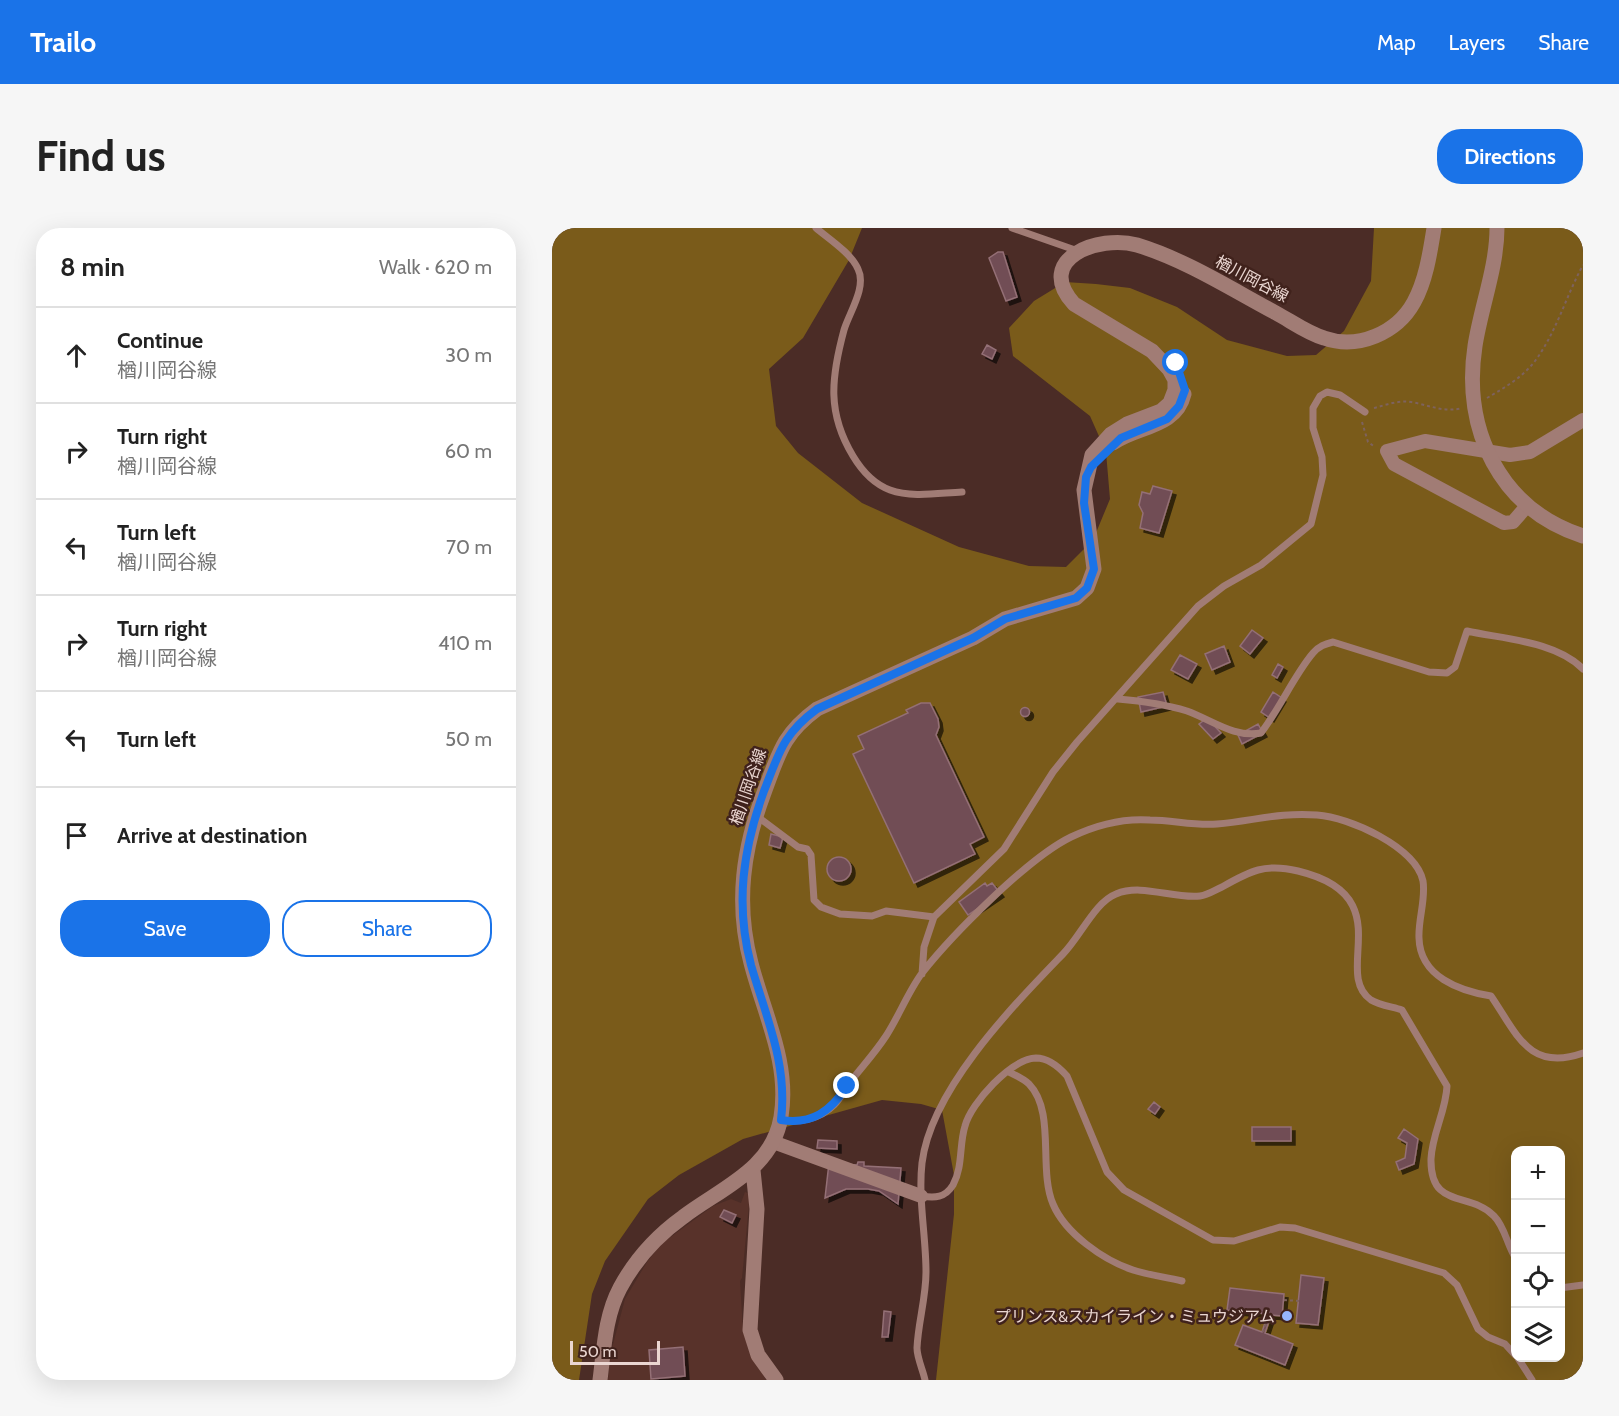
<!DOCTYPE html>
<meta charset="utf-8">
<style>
body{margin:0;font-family:Cabin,"Noto Sans JP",sans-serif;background:#f6f6f6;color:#222}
.controls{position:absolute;right:18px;bottom:18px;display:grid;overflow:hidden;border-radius:12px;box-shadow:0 6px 24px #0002}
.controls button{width:54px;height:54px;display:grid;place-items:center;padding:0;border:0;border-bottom:2px solid #e0e0e0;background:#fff;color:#222;font:30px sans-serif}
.scale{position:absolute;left:18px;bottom:15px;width:90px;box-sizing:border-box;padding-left:6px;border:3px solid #ead6d1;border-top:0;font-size:16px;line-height:21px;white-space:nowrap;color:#ead6d1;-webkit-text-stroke:4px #40221c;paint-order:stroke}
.stop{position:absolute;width:18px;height:18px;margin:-14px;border:4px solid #1a73e8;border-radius:50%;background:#fff}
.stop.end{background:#1a73e8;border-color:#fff;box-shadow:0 2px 6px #0008}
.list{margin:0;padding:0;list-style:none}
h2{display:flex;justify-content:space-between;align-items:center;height:78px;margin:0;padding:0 24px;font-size:26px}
h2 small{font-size:20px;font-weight:400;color:#767676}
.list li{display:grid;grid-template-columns:39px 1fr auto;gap:18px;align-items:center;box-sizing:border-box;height:96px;padding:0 24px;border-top:2px solid #e0e0e0}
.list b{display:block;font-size:22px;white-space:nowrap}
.list p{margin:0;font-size:20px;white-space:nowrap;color:#767676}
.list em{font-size:20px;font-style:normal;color:#767676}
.actions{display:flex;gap:12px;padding:18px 24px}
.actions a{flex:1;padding:14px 0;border:2px solid #1a73e8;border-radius:24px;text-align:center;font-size:21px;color:#1a73e8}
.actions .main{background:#1a73e8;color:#fff}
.icon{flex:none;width:33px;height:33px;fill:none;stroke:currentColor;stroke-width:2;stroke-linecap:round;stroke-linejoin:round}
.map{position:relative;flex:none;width:1031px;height:1152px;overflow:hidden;border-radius:24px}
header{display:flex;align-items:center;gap:36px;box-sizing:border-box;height:84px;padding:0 30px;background:#1a73e8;color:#fff}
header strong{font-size:28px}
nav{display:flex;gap:33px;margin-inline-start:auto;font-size:21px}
.intro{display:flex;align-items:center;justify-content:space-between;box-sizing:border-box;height:144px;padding:0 36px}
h1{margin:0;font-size:42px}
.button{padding:15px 27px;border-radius:24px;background:#1a73e8;color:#fff;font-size:21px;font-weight:700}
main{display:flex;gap:36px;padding:0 36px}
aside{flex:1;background:#fff;border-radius:24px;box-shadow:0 6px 24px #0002}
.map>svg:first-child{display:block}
.built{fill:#58322a}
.forest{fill:#7a5b1a;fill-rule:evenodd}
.building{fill:#714e55;stroke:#946f76;stroke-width:1.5;filter:url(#shadow)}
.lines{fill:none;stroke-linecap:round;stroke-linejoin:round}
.path{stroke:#7e625d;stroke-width:2;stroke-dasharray:3 3;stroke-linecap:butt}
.lane{stroke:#a17c75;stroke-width:7}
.street{stroke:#a17c75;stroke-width:14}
.secondary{stroke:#a17c75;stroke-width:15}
.route{stroke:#1a73e8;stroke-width:8}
.poi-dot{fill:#96b6fd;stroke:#40221c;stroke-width:2}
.labels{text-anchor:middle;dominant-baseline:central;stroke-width:5;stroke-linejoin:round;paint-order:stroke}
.street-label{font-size:16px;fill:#ead6d1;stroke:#40221c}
.poi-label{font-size:16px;fill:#ead6d1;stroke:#40221c;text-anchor:end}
</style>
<header>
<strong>Trailo</strong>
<nav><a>Map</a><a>Layers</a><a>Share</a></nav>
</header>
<div class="intro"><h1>Find us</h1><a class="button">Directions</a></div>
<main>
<aside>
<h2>8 min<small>Walk · 620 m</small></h2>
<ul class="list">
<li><svg class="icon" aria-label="ahead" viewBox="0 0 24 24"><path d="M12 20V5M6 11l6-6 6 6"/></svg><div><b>Continue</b><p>楢川岡谷線</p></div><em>30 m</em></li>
<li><svg class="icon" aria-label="right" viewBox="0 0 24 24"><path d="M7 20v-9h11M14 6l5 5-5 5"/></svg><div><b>Turn right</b><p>楢川岡谷線</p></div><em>60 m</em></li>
<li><svg class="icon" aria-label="left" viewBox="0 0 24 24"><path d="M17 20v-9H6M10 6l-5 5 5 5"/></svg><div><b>Turn left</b><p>楢川岡谷線</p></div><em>70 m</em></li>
<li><svg class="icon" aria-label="right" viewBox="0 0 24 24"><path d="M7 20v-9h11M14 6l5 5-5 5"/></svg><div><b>Turn right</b><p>楢川岡谷線</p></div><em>410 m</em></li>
<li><svg class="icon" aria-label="left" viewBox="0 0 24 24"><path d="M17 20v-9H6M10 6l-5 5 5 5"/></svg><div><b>Turn left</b></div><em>50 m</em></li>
<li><svg class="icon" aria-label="arrive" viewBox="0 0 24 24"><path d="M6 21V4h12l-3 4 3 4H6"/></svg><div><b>Arrive at destination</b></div></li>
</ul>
<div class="actions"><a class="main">Save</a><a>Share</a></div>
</aside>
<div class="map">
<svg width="1031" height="1152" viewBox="0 0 1031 1152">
<defs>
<filter id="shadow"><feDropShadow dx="4" dy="4" stdDeviation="0" flood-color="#0009"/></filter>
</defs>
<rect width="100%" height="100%" fill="#4b2c26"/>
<path class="built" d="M193,964l5,2 -8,84 -2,3 3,50 5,17 18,32h-158l3,-28 14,-53 22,-37 14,-18 52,-38 18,-7 10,4z"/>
<path class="forest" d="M0,0h310l-13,32 -46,78 -34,31 7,57 22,27 64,50 97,44 70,19 37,1 27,-27 17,-41 -4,-47 -16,-36 -77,-60 -4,-28 25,-27 31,-19 31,2 34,4 47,19 50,33 60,16 29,-1 28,-24 27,-50 3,-53h209v1152h-647l18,-166v-39l-12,-65 -21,-6 -39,-4 -139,39 -64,36 -31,24 -43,62 -13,33 -13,86h-27zM963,922h45v208h-45z"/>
<path class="building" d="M446,24h5l14,45 -11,4 -17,-43z
M435,117l9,5 -4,9 -10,-5z
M601,258l19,5 -13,42 -19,-5 3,-15 -4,-8 3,-13 8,2z
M700,402l11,8 -13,16 -10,-8z
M672,418l6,16 -18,8 -7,-16z
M628,427l17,9 -9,15 -17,-9z
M726,436l5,3 -6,11 -5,-3z
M611,464l4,14 -26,6 -3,-15z
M721,464l9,6 -12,20 -9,-6z
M369,475h9l8,16 1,8 -3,8 48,102 -14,7 5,10 -61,29 -61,-129 11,-5 -6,-13 50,-23 -2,-3z
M468.5 484a4.5 4.5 0 1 1 9 0a4.5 4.5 0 1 1-9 0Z
M655,490l14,15 -8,6 -14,-15z
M706,496l5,9 -21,11 -4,-9z
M219,606l12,3 -3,11 -11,-3z
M275 641a12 12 0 1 1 24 0a12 12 0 1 1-24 0Z
M433,655l2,3 5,-3 8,10 -32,22 -9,-13z
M602,874l6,5 -5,7 -7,-5z
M700,899h39v14h-39z
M852,901l14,10 -2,13 -2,12 -15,6 -3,-8 9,-4 2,-15 -9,-5z
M266,912l19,1v8l-20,-1z
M306,934h6v4l37,2 -3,36 -19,-13 -11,-2h-22l-21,9 4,-35 28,2z
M172,982l12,5 -4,8 -12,-6z
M749,1047l23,3 -6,47 -22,-2z
M678,1060l54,6 -2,22 -11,-1 -6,18 28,11 -8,21 -50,-20 8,-20 19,7 6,-18 -41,-4z
M332,1083l7,1 -3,25h-6z
M131,1119l2,29 -34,3 -2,-29z"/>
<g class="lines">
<path class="path" d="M935,170c17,-10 36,-21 48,-37 21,-28 31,-65 48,-96
M822,180c12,-3 24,-8 37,-6 18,3 33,11 51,6
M810,194l6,20 7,5
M732,1072l15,1
M711,1104l6,-17"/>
<path class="lane" d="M264,0c13,11 35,25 42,41 9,18 -9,44 -14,61 -13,48 -17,83 9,126 9,15 21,28 37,34 22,8 49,3 72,2
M460,0l66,23
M566,471c23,2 46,5 69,12 25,9 47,27 74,22 19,-25 34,-59 52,-80 6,-7 12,-9 20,-11l96,30 18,1 8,-6 12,-36c36,8 89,10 116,38
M210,592l36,27 9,2 4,6 3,45 7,7 19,7 32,2 14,-5 48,6
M370,746l2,-27 10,-30 70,-68 49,-77 24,-30 121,-136 26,-20 37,-21 50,-41 12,-49 -1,-18 -9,-29v-20l7,-12 7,-4 13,3 25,17
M457,844c6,3 15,7 20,12 27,28 9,85 24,120 12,29 50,56 80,66 15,5 33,7 49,11
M229,892c19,3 39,-1 53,-15 6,-5 9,-13 14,-20 12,-16 27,-32 38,-49 13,-20 22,-44 36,-63 30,-38 106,-115 149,-136 25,-12 51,-19 79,-17 23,0 44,6 67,4 36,-3 63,-12 100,-9 32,2 99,32 106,66 3,18 -5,39 -4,57 1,39 41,53 72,58 26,38 38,76 92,57
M369,968c14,2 24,2 32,-11 10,-18 6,-40 12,-59 6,-23 46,-67 71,-68 13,0 23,9 31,18l40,96 17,18 89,50 21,1 46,-14 15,1 149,45 13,12 21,44 10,8 17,7 10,11
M1008,1060l23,-3
M966,1130l14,22
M373,1152c-2,-10 -8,-22 -8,-32 1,-25 9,-50 9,-76 0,-36 -8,-73 -4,-109 9,-74 91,-157 141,-209 17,-17 32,-52 53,-60 26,-11 57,5 84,2 8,-1 15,-6 22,-9 28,-16 43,-24 76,-16 104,25 33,101 73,129 8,5 22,7 31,10l45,76c-1,25 -15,48 -16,73 -1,51 39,32 63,57 11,11 13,29 21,41"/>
<path class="street" d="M974,279l-13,15 -9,1 -110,-59 -7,-13 38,-10 85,14 20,-3 53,-32
M221,914l148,54"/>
<path class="secondary" d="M945,0c0,39 -16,79 -22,118 -13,84 25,163 108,190
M561,215c24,-17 63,-15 71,-49
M201,942l4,39 -7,121 8,25 18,25
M48,1152c4,-31 5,-64 20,-92 15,-28 38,-53 63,-71 38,-29 89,-47 98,-100 9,-54 -17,-103 -30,-154 -16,-60 -8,-115 14,-173 14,-37 18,-56 52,-81l156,-71 32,-19 71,-21 11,-10 7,-19 -10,-79 8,-35 19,-21 16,-10 34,-13 9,-8 5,-13v-10l-6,-11 -17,-18 -78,-47c-41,-45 25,-70 63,-59 49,15 94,44 139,68 15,8 31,20 48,25 34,12 73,-5 90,-36 12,-22 16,-49 20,-74"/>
</g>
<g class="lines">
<path class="route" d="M295,858c-16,25 -35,39 -66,34 7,-56 -15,-103 -30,-155 -16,-61 -8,-116 13,-174 15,-38 19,-57 53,-82l156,-71 32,-19 71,-21 11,-10 7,-19 -10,-66 2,-26 5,-10 30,-29 46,-19 12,-13 6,-16 -9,-27"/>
</g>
<circle class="poi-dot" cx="735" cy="1088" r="6"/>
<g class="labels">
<g class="street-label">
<text transform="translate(700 51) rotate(28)">楢川岡谷線</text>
<text transform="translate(196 559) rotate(-71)">楢川岡谷線</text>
</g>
<g class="poi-label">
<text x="723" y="1088">プリンス&amp;スカイライン・ミュウジアム</text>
</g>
</g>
</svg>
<div class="controls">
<button>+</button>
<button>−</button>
<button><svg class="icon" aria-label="locate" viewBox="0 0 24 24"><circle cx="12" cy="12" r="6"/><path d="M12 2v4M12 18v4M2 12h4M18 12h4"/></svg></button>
<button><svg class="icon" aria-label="layers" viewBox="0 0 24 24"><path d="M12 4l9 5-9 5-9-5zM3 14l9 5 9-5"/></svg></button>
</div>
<div class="scale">50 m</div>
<div class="stop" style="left:624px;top:135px"></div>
<div class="stop end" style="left:295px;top:858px"></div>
</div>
</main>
